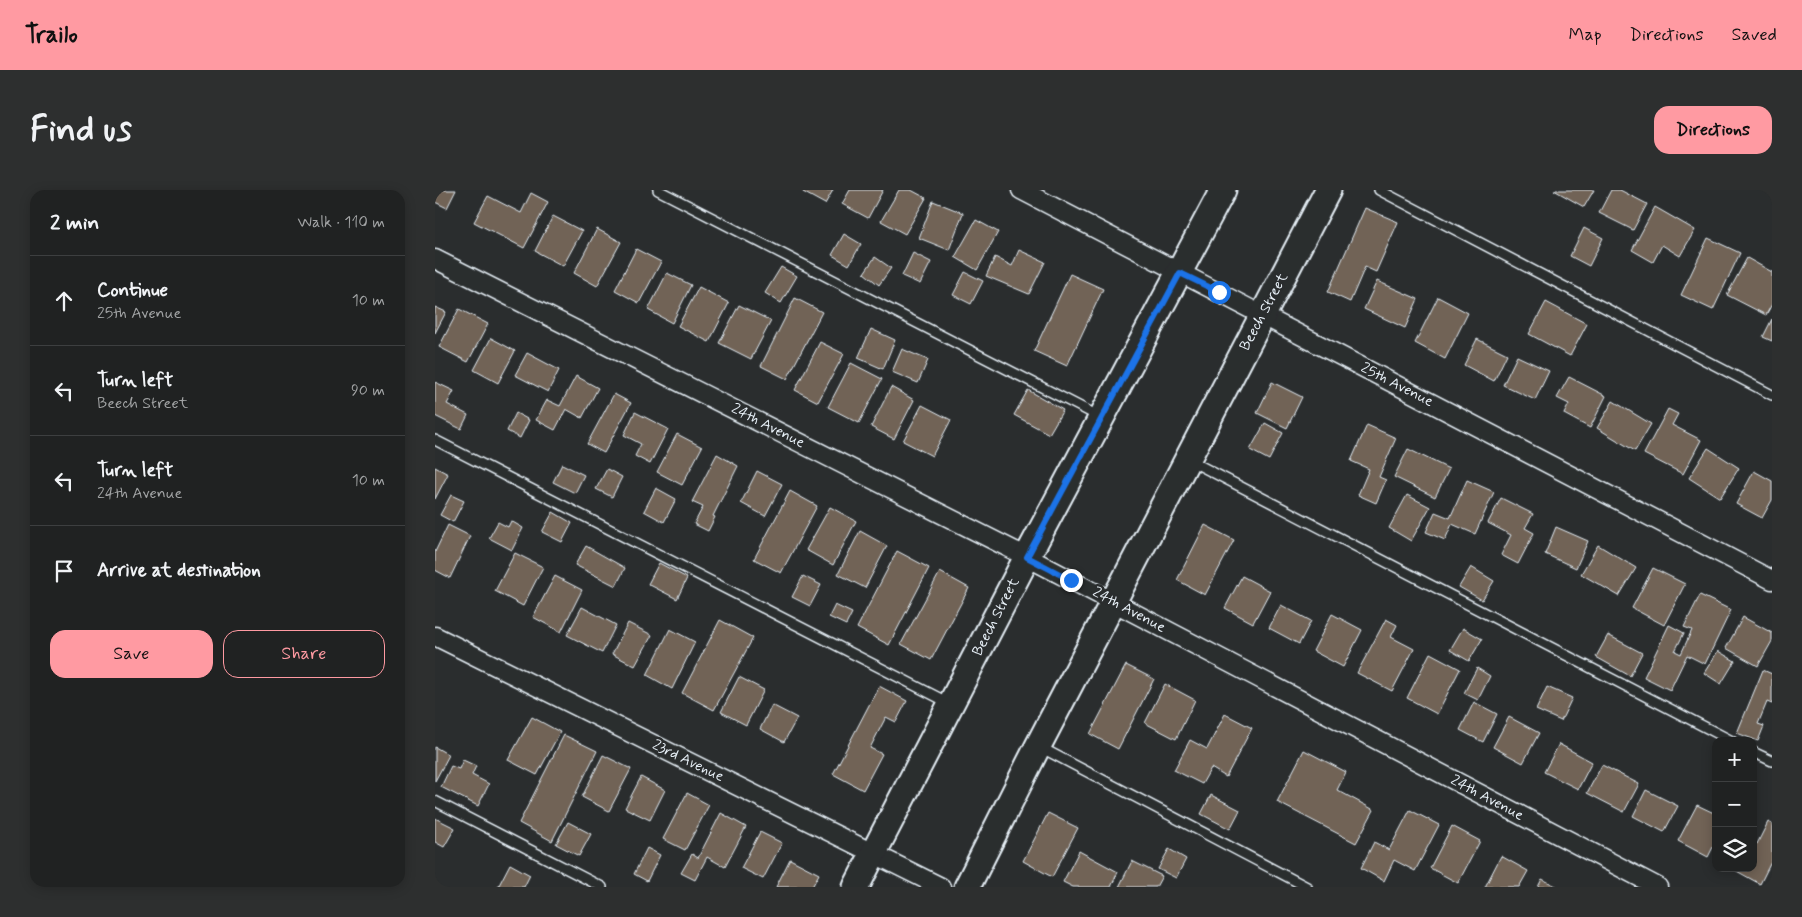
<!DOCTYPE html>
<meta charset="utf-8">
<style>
body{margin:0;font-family:Mynerve,sans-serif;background:#2d2f2f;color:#f1f3f6}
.controls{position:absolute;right:15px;bottom:15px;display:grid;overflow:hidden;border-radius:10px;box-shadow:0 2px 12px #0003}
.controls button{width:45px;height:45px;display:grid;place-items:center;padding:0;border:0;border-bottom:1px solid #3d3f40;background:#202222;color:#f1f3f6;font:25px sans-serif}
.stop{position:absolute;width:15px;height:15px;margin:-11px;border:4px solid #1a73e8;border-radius:50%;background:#fff}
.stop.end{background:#1a73e8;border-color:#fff;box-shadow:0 1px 5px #0008}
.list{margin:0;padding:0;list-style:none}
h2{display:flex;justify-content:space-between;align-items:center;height:65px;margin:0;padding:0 20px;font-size:21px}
h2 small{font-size:16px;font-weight:400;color:#a2a4a5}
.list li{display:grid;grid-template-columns:32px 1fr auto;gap:15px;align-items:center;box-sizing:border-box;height:90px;padding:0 20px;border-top:1px solid #3d3f40}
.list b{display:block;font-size:19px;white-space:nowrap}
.list p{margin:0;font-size:16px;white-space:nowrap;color:#a2a4a5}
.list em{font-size:16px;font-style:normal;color:#a2a4a5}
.actions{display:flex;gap:10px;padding:15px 20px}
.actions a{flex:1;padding:11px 0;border:1px solid #ff9aa2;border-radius:15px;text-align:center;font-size:18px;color:#ff9aa2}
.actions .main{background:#ff9aa2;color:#111}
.icon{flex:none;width:28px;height:28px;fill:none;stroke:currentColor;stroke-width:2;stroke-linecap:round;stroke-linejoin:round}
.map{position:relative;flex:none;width:1337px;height:697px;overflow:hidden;border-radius:15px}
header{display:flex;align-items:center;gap:30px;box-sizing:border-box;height:70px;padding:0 25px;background:#ff9aa2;color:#111}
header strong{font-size:24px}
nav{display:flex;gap:28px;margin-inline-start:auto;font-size:18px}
.intro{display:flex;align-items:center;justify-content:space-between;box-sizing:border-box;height:120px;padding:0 30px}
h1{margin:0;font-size:35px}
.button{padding:12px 22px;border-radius:15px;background:#ff9aa2;color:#111;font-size:18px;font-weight:700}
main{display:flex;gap:30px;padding:0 30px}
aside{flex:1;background:#202222;border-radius:15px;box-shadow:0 2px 12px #0003}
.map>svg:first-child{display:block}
.building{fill:#716357;stroke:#e8f1f8}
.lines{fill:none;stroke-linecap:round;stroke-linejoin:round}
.lane-casing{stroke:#e8f1f8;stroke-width:12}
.street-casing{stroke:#e8f1f8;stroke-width:21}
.secondary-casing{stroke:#e8f1f8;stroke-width:29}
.lane{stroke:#2a2d2e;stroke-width:9}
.street{stroke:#2a2d2e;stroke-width:18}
.secondary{stroke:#2a2d2e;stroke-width:25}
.route{stroke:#1a73e8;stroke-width:6}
.labels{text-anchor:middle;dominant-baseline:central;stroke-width:5;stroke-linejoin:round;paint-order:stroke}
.street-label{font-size:15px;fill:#e8f1f8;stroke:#2a2d2e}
</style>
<header>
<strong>Trailo</strong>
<nav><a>Map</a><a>Directions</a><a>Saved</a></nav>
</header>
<div class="intro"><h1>Find us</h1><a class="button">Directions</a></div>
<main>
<aside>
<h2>2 min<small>Walk · 110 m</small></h2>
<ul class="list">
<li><svg class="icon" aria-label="ahead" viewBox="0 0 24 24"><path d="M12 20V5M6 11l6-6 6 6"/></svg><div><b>Continue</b><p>25th Avenue</p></div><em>10 m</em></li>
<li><svg class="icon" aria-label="left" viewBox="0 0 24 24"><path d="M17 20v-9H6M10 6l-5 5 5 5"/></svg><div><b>Turn left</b><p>Beech Street</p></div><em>90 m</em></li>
<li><svg class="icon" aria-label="left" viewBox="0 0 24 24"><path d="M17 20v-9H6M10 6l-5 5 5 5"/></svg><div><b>Turn left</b><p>24th Avenue</p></div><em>10 m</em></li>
<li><svg class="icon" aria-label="arrive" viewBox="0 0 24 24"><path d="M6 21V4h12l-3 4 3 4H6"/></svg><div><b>Arrive at destination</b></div></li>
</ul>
<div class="actions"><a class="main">Save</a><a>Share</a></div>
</aside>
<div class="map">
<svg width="1337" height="697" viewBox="0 0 1337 697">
<rect width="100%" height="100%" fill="#2a2d2e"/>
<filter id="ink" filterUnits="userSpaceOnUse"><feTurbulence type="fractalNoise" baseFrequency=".02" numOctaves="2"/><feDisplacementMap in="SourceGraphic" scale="10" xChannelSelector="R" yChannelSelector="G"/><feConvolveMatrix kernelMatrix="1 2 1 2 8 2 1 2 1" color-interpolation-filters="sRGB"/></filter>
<g filter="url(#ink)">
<path class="building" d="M0,0h21l-9,18 -12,-6z
M368,0h30l-8,14 -22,-12z
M415,0h33l-15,28 -26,-14z
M464,0h12l15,8 -21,36 -24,-13z
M1119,0h40l-10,17z
M1176,0h9l27,14 -14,26 -34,-17z
M96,3l17,9 -24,46 -50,-26 14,-26 33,17z
M498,11l30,12 -14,37 -30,-12z
M1220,17l40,23 -15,26 -18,-11 -9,17 -21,-12z
M930,18l33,14 -22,50 -11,-5 -15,35 -22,-10z
M118,26l29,15 -19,35 -28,-15z
M541,30l22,12 -21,38 -22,-13z
M1149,38l19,10 -14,28 -19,-10z
M162,39l24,13 -24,44 -23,-13z
M409,44l17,10 -12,21 -17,-10z
M1273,48l32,15 -27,57 -32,-15z
M201,59l25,13 -22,41 -24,-13z
M584,60l26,12 -16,32 -43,-18 9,-19 17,9z
M478,63l18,9 -11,22 -18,-8z
M440,67l16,11 -12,17 -15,-12z
M1312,68l25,14v32l-6,11 -39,-20z
M346,77l16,9 -16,27 -16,-10z
M530,82l18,9 -12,23 -18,-9z
M232,83l24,12 -19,38 -24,-13z
M635,84l33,15 -36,77 -33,-15z
M942,91l41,18 -13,29 -41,-19z
M264,97l30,16 -20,39 -31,-16z
M1003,107l30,16 -23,46 -30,-16z
M360,108l27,14 -35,67 -26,-13z
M1111,112l41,22 -17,32 -41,-22z
M304,115l32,16 -20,38 -32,-16z
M0,117l11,5 -11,21z
M24,119l29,15 -20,38 -29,-15z
M1337,129v22l-9,-4z
M436,139l24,11 -12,29 -25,-11z
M56,148l24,13 -17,32 -24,-13z
M1042,149l30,15 -13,27 -30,-16z
M385,152l24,12 -26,48 -23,-12z
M467,159l26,11 -10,23 -26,-11z
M92,163l32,17 -11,22 -33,-17z
M1082,166l32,15 -14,29 -32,-15z
M416,173l31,16 -23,44 -31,-16z
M141,186l22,12 -16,30 -16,-9 -11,21 -19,-10 11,-20 13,6z
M1134,187l37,19 -16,32 -26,-14 5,-10 -12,-6z
M0,192l19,9 -7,13 21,11 -7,14 -26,-13z
M837,192l30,15 -15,31 -30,-15z
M456,197l23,13 -20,39 -23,-12z
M593,200l35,20 -14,24 -35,-19z
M179,204l17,9 -27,50 -17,-9z
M1178,211l38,23 -16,27 -38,-23z
M487,215l29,15 -19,36 -29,-15z
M1233,219l10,5 -6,11 29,15 -18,34 -39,-20z
M200,222l33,17 -18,35 -15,-8 6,-12 -17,-9z
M81,223l13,7 -9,18 -13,-7z
M830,233l18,10 -14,27 -19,-10z
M932,235l29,13 -17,39 7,3 -10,23 -18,-8 11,-26 -18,-8z
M242,244l25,13 -20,38 -25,-13z
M1273,258l31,20 -19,30 -31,-20z
M973,259l41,20 -14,28 -41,-20z
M282,264l21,12 -25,50 2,1 -7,14 -14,-7 9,-17 -11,-5z
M127,274l22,11 -9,18 -22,-11z
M0,277l13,7 -13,25z
M172,279l15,8 -10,20 -16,-8z
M322,281l25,13 -17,32 -24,-13z
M1319,281l18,10v19l-10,18 -26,-14z
M1032,290l27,12 -19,42 -23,-10 -7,16 -19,-8 9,-20 15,6z
M221,298l20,11 -12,23 -20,-11z
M355,301l27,15 -36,67 -27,-14z
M16,305l13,6 -11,21 -13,-7z
M972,305l23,12 -19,34 -22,-13z
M1066,308l32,16 -8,14 9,5 -16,31 -17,-9 10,-20 -23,-12z
M395,317l26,14 -23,44 -27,-15z
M118,322l19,11 -10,19 -20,-10z
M76,331l12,7 -11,22 -23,-12 9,-16 10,5z
M13,335l22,11 -20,42 -15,-8v-18z
M770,335l29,15 -29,55 -28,-15z
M1121,337l32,14 -12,27 -31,-14z
M425,341l27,15 -22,42 -27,-14z
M1163,355l38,23 -17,28 -38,-22z
M151,356l39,22 -9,18 -41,-21z
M462,361l32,17 -40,77 -32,-17z
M80,363l28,14 -20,39 -28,-15z
M224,373l28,15 -10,21 -29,-15z
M1036,377l23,14 -12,19 -23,-13z
M1218,378l32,16 -21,41 -32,-17z
M505,382l29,16 -38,72 -30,-16z
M120,386l27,14 -21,42 -28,-15z
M368,386l18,9 -11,21 -18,-9z
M807,386l28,15 -17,32 -28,-15z
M1265,405l31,15 -26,54 -18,-9 -17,35 -26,-13 25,-52 15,8 -9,18 6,3 11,-24 -8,-3z
M400,415l17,8 -6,12 -17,-8z
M846,415l30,16 -12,23 -30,-16z
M147,417l34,18 -14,28 -35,-18z
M897,424l30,16 -19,37 -30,-16z
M1308,427l29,16v8l-14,25 -32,-18z
M951,429l11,6 -6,12 23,12 -22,42 -35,-18z
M285,430l33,18 -39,72 -32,-17z
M193,433l24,12 -17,31 -23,-12z
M1028,438l19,11 -13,22 -19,-11z
M235,439l25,13 -23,47 -25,-14z
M1173,445l34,18 -12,23 -34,-19z
M1283,461l17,10 -14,23 -17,-11z
M995,463l30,16 -23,45 -30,-16z
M691,475l28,14 -36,70 -28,-15z
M1042,478l13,8 -12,24 -14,-7z
M1328,480l9,4v30l-5,-2 -9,22 6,2 -6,15 -21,-8z
M304,487l25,13 -18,35 -25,-13z
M730,494l30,16 -19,39 -31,-16z
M444,496l28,15 -11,21 -10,-5 -16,31 12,6 -19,36 -30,-16z
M1112,497l25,11 -11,23 -25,-11z
M1039,512l23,12 -14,28 -23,-12z
M337,515l25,13 -13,24 -24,-13z
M790,524l27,14 -26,49 -15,-9 -9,16 -28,-14 16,-30 17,9z
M97,527l28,15 -23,43 -29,-15z
M1074,527l30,16 -16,30 -30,-16z
M129,545l33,16 -45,90 -33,-18z
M1124,554l33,18 -14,27 -34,-17z
M0,557l14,8 -14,26z
M869,560l42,22 -9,18 37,20 -18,33 -79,-41z
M168,565l28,14 -22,42 -27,-14z
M28,570l13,6 -4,9 17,9 -11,22 -37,-19 10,-21 8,3z
M1167,575l37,19 -15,28 -37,-19z
M206,587l24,13 -15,30 -25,-12z
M1211,600l32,16 -14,26 -31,-16z
M252,603l22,12 -24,45 -22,-11z
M776,605l29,15 -10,19 -29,-15z
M1262,615l19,9v27l-8,16 -30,-16z
M975,620l29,15 -24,46 -21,-11 -10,21 -23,-13 13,-26 15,8z
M286,623l25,14 -21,40 -18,-10 -12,23 -14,-7 11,-19 6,4z
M613,623l30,15 -26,49 -29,-16z
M0,628l20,10 -11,19 -9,-5z
M133,632l23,12 -12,22 -23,-12z
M1333,632l4,2v36l-12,24 -27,-15 20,-1v-26l4,2z
M1017,636l28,15 -22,42 -28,-15z
M325,642l22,11 -19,36 -22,-11z
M212,658l13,7 -13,26 -13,-7z
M734,659l17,10 -10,19 -18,-9z
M644,661l39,21 -7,15h-38l-10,-5z
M1066,666l27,15 -9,16h-34z
M355,669l29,15 -7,13h-36z
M697,671l30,15 -6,11h-37z
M75,674l20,11 -6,12h-26z
M1107,689l16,8h-20z"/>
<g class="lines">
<defs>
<path id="lane" d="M223,0l442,227
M944,0l393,205
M0,250l514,263
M754,270l543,281
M603,556l269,141
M1318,562l19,9
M0,611l167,86"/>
<path id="street" d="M586,0l751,390
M0,69l592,298 631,330
M0,446l506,251"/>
<path id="secondary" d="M421,697l171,-330 196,-367
M532,697l71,-141 290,-556"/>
</defs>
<use href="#lane" class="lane-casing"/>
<use href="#street" class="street-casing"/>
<use href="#secondary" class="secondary-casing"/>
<use href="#lane" class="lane"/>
<use href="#street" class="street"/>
<use href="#secondary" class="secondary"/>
</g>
</g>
<g class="lines" filter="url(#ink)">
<path class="route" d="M636,390l-44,-23 153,-284 39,19"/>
</g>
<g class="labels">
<g class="street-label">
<text transform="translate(829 122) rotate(-62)">Beech Street</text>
<text transform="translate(962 195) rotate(27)">25th Avenue</text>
<text transform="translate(333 236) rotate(27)">24th Avenue</text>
<text transform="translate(694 420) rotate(28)">24th Avenue</text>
<text transform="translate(561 427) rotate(-63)">Beech Street</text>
<text transform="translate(253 571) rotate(26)">23rd Avenue</text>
<text transform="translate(1052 608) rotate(28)">24th Avenue</text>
</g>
</g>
</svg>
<div class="controls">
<button>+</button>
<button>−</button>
<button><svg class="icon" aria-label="layers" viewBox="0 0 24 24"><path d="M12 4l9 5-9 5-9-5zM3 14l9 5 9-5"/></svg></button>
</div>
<div class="stop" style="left:784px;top:102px"></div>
<div class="stop end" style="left:636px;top:390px"></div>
</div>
</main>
